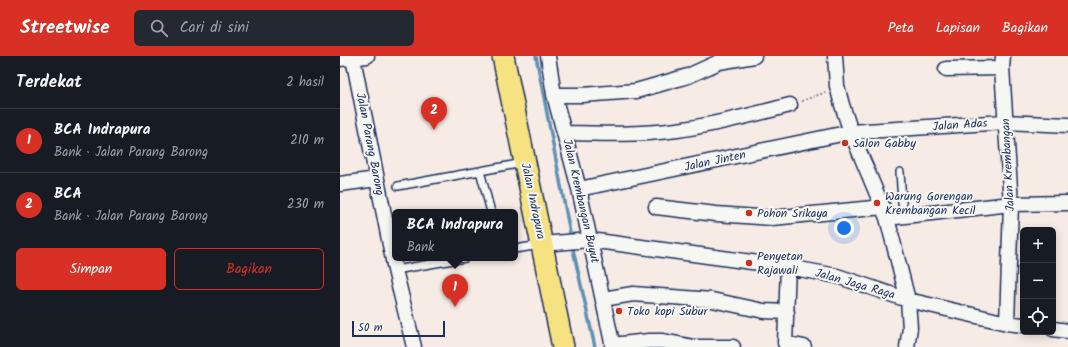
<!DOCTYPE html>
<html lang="id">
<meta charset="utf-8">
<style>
body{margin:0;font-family:Kalam,sans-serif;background:#242831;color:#f1f3f6}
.controls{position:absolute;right:12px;bottom:12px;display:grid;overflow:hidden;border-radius:6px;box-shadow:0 2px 10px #0003}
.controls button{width:36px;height:36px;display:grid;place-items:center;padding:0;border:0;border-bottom:1px solid #363941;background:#171b24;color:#f1f3f6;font:20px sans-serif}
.scale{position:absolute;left:12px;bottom:10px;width:93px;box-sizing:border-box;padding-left:4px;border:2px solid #1b2f5e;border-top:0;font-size:11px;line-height:14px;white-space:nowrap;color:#1b2f5e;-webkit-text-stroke:3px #f6f6f2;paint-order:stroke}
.you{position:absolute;left:504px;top:172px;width:14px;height:14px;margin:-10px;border:3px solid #fff;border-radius:50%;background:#1a73e8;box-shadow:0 0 0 6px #1a73e833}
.badge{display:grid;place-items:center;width:26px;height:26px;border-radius:50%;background:#d93025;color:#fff;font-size:13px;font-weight:700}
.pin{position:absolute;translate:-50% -33px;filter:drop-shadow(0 1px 2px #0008)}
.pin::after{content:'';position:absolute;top:21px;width:14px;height:12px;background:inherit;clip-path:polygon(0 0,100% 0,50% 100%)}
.popup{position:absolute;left:52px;top:153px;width:126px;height:52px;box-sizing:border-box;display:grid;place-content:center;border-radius:6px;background:#171b24;filter:drop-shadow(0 1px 3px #0005);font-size:13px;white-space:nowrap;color:#9ea1a6}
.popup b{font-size:15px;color:#f1f3f6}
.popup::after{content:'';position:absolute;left:50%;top:100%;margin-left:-8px;border:8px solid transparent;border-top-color:#171b24}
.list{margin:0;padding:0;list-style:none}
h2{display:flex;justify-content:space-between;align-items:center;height:52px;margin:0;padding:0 16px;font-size:17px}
h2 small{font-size:13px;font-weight:400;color:#9ea1a6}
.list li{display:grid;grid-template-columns:26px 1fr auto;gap:12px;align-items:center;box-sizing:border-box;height:64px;padding:0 16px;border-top:1px solid #363941}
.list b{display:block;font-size:15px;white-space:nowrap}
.list p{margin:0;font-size:13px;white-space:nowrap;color:#9ea1a6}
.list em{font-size:13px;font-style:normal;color:#9ea1a6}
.actions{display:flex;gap:8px;padding:12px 16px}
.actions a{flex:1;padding:9px 0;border:1px solid #d93025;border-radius:6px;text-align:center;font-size:14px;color:#d93025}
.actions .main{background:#d93025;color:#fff}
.icon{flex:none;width:22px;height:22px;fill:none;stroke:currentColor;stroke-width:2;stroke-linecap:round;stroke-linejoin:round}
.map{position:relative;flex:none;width:728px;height:291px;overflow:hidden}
header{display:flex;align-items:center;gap:24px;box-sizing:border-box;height:56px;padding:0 20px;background:#d93025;color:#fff}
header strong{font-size:19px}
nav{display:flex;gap:22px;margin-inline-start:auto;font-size:14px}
.search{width:280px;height:36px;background:#242831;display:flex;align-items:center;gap:10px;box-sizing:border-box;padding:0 14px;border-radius:6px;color:#9ea1a6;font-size:15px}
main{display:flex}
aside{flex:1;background:#171b24}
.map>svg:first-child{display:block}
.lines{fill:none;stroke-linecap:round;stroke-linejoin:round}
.stream{stroke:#5f91b5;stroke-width:3.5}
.lane-casing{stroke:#1b2f5e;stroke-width:10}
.street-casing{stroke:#1b2f5e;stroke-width:17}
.primary-casing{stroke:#1b2f5e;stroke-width:24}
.path{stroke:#1b2f5e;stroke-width:2;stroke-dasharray:1 3;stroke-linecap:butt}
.lane{stroke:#f6f6f2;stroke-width:7}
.street{stroke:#f6f6f2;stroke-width:14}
.primary{stroke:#f7e281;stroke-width:21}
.poi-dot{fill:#c8321e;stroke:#f6f6f2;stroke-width:1.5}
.labels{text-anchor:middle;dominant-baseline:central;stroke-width:4;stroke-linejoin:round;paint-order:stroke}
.street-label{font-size:12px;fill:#1b2f5e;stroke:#f6f6f2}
.poi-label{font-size:12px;fill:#1b2f5e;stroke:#f6f6f2;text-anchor:start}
</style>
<header>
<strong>Streetwise</strong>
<div class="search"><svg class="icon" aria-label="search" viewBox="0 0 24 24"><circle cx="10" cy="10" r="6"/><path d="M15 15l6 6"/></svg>Cari di sini</div>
<nav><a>Peta</a><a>Lapisan</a><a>Bagikan</a></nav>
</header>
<main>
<aside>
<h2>Terdekat<small>2 hasil</small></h2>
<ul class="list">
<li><span class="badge">1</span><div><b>BCA Indrapura</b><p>Bank · Jalan Parang Barong</p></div><em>210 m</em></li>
<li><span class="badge">2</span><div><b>BCA</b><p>Bank · Jalan Parang Barong</p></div><em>230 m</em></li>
</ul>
<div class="actions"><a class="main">Simpan</a><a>Bagikan</a></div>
</aside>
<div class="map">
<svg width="728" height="291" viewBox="0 0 728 291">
<rect width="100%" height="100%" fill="#f7ebe5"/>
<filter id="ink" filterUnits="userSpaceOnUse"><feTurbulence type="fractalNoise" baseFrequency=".025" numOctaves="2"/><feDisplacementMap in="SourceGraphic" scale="8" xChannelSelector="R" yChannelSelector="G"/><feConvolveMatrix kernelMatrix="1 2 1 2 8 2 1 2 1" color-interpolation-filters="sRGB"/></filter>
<g filter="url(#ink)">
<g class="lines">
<path class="stream" d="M196,0l35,182
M232,189l23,102"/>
<defs>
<path id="lane" d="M560,116l3,44
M58,130l82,-15
M151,156l-11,-41 43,-8
M175,193l25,-4
M55,214l70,-12"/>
<path id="street" d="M208,0l6,39 25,94 34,158
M495,0l2,30 5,19 9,27 36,86 21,82 2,28 -3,19
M663,0l-1,12 9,136 -4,119
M13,2l42,212 19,77
M0,3l27,-3
M606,13l56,-1
M214,39h28l54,-4 52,-15 31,-14 35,-6
M225,77c37,1 75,2 112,-3 38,-5 76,-15 113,-25
M0,128l37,-5
M239,133l272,-57 154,-10 63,3
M316,151l60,7 56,4 111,-11
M547,162l124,-14 57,-1
M202,188l48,-4 198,27 49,9 71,24 99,23 16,2
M448,211l-3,76 19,4
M263,243l30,-5 79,6 52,11 23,1
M713,273l15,2
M272,289l37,-4h14l31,6h39"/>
<path id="primary" d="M163,0l60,291"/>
</defs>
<use href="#lane" class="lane-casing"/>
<use href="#street" class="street-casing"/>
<use href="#primary" class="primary-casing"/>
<path class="path" d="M462,45l24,-9"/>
<use href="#lane" class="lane"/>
<use href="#street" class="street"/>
<use href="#primary" class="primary"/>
</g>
</g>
<g class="poi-dot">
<circle cx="505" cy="87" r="4"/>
<circle cx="537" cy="147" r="4"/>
<circle cx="409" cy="157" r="4"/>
<circle cx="409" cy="207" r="4"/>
<circle cx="279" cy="255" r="4"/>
</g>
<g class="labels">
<g class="street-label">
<text transform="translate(620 69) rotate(-4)">Jalan Adas</text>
<text transform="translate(30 88) rotate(79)">Jalan Parang Barong</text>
<text transform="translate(375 105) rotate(-12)">Jalan Jinten</text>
<text transform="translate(668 109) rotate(-93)">Jalan Krembangan</text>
<text transform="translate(193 145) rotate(78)">Jalan Indrapura</text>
<text transform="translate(241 145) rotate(77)">Jalan Krembangan Buyut</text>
<text transform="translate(515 228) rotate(16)">Jalan Jaga Raga</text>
</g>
<g class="poi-label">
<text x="513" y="87">Salon Gabby</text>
<text x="545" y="140">Warung Gorengan<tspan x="545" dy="14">Krembangan Kecil</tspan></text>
<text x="417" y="157">Pohon Srikaya</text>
<text x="417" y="200">Penyetan<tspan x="417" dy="14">Rajawali</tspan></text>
<text x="287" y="255">Toko kopi Subur</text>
</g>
</g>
</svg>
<div class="controls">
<button>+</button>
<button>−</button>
<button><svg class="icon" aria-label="locate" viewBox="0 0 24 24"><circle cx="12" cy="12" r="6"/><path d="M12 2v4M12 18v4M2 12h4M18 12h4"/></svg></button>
</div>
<div class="scale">50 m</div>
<div class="you"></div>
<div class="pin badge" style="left:115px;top:251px">1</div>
<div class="popup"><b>BCA Indrapura</b>Bank</div>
<div class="pin badge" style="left:94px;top:74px">2</div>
</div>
</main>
